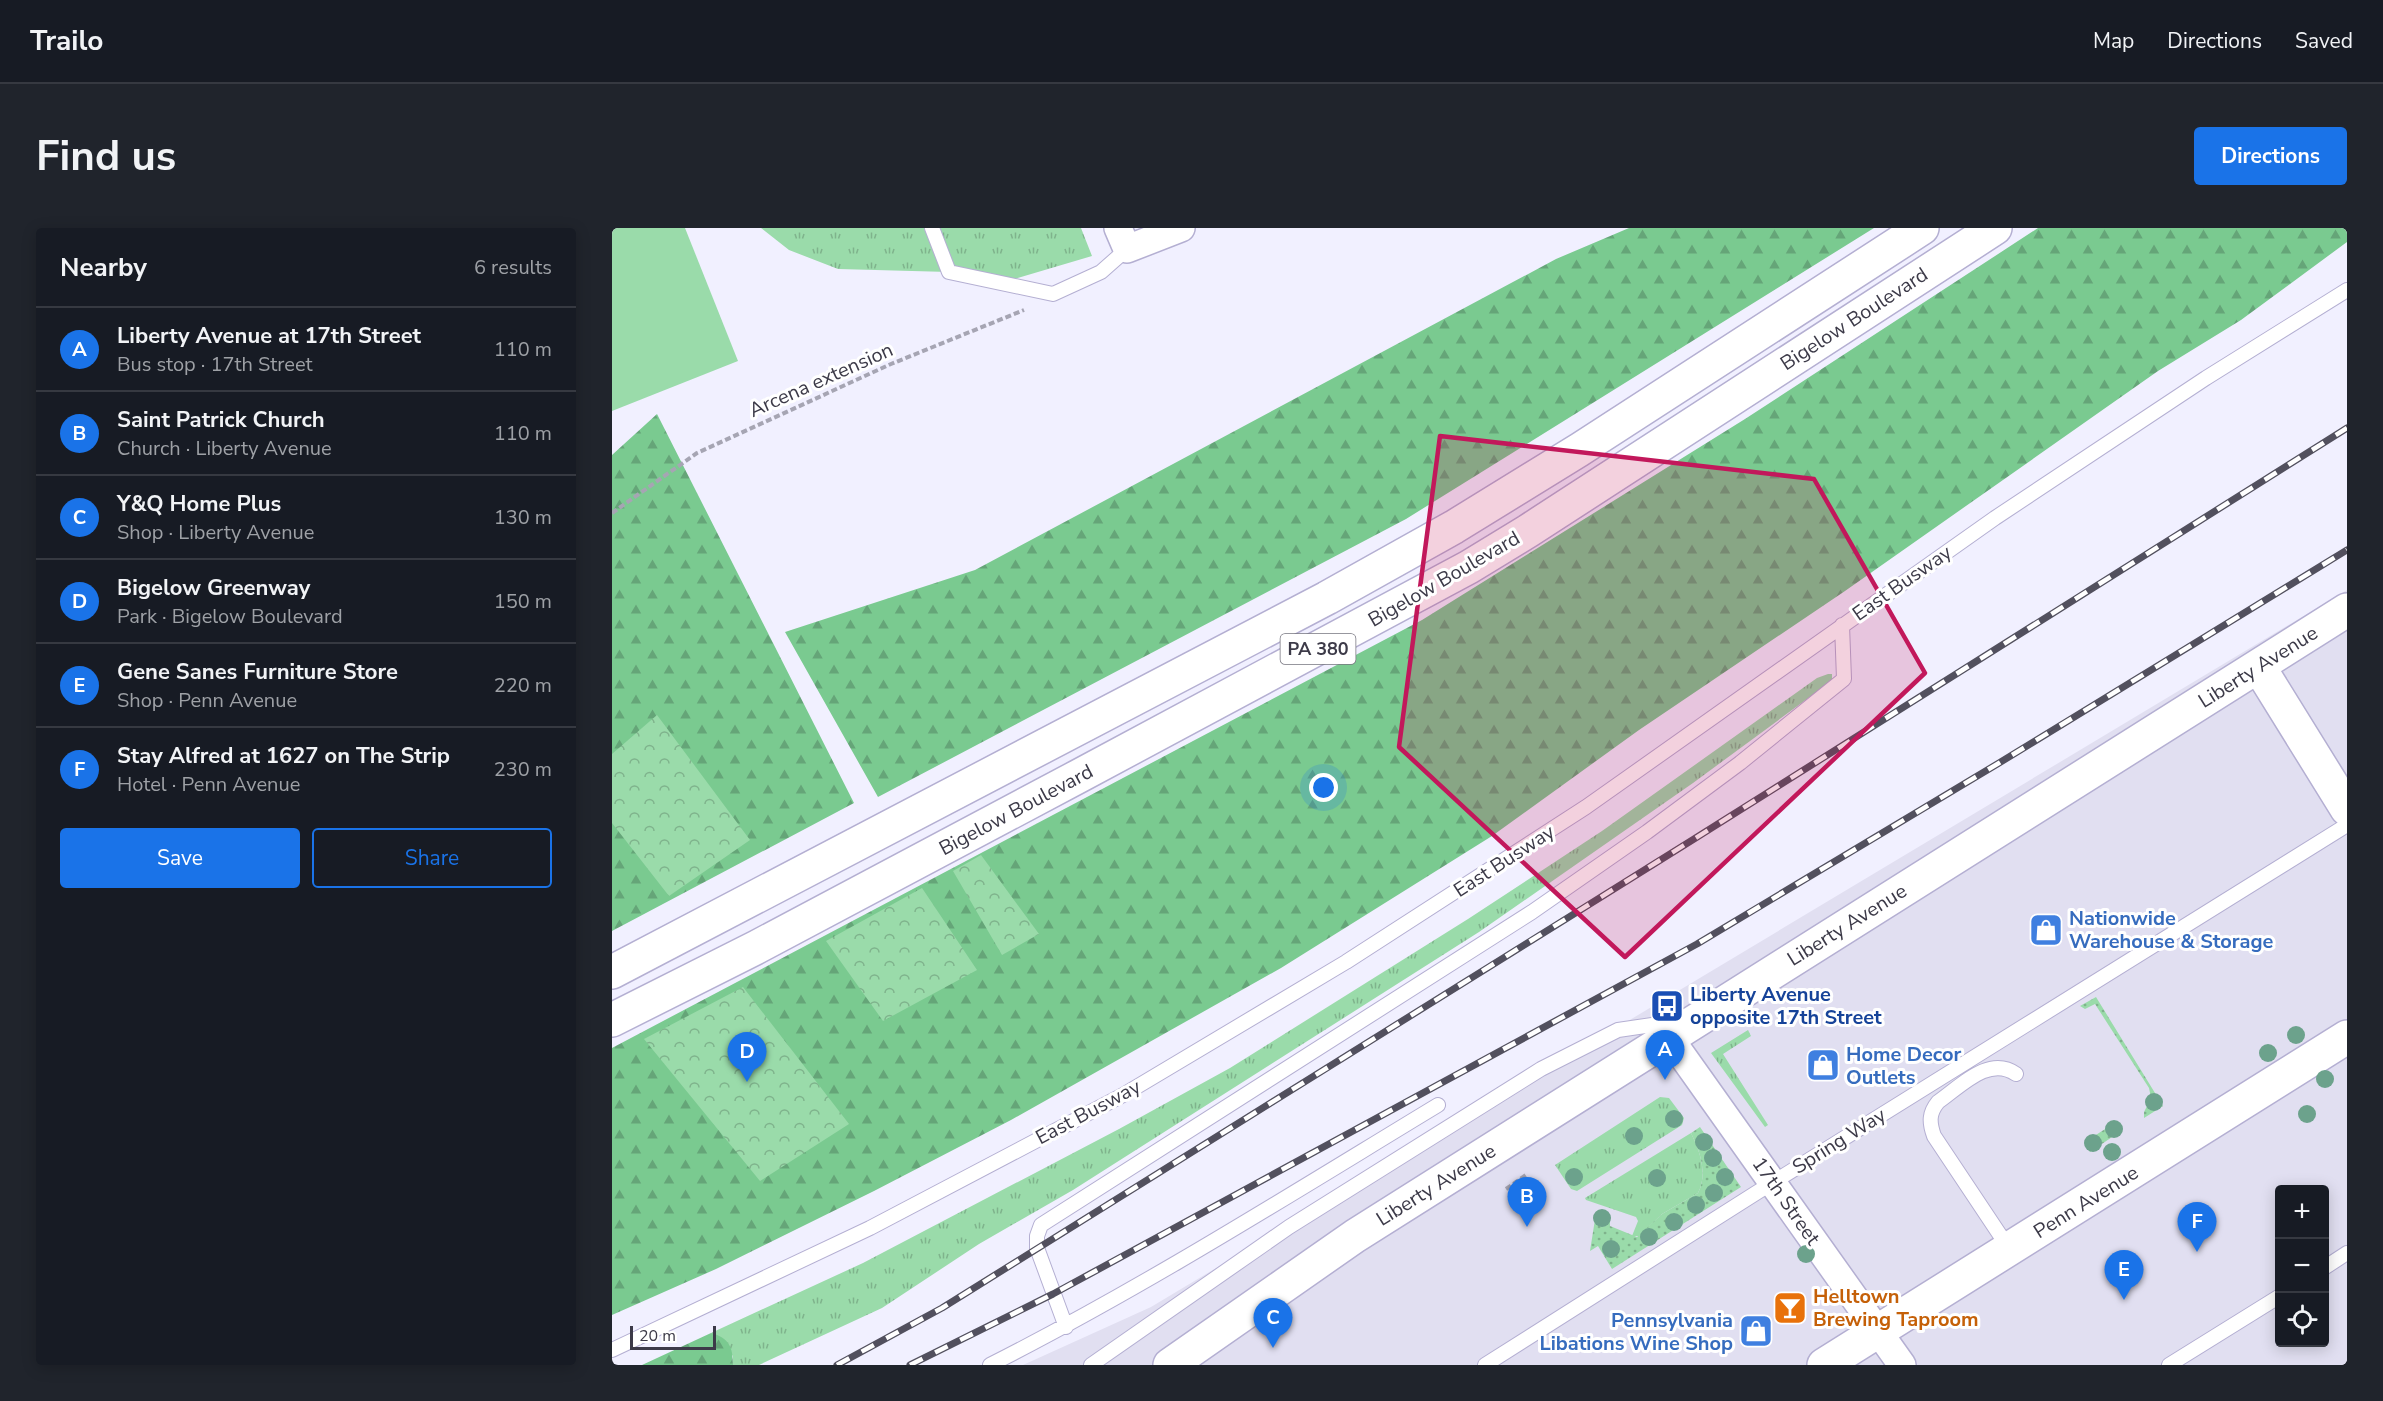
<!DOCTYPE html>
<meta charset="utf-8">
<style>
body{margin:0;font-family:"Nunito Sans",sans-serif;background:#20242c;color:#f1f3f6}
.controls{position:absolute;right:18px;bottom:18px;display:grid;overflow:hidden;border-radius:6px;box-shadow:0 3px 15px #0003}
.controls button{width:54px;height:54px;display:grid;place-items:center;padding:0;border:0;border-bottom:2px solid #363941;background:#171b24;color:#f1f3f6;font:30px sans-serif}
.scale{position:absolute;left:18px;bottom:15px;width:86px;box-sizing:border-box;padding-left:6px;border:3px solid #3c3a48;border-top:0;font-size:16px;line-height:21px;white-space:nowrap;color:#3c3a48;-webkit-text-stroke:4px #fff;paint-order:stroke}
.you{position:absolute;left:712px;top:560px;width:21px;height:21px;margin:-15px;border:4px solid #fff;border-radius:50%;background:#1a73e8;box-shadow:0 0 0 9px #1a73e833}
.badge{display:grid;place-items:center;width:39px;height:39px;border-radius:50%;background:#1a73e8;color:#fff;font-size:20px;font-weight:700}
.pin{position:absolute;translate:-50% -50px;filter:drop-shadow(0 2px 3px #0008)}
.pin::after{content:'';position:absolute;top:32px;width:21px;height:18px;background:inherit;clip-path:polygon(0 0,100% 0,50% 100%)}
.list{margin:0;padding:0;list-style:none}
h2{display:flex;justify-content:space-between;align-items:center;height:78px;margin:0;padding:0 24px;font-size:26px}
h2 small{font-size:20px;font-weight:400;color:#9ea1a6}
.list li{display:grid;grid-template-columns:39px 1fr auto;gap:18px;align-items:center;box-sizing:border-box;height:84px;padding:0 24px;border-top:2px solid #363941}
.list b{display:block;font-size:22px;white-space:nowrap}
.list p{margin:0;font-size:20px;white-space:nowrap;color:#9ea1a6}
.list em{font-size:20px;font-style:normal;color:#9ea1a6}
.actions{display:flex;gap:12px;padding:18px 24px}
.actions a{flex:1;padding:14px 0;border:2px solid #1a73e8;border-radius:6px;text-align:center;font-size:21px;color:#1a73e8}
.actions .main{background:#1a73e8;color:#fff}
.icon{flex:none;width:33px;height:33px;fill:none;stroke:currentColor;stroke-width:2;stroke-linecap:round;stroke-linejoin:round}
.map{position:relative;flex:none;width:1735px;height:1137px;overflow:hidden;border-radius:6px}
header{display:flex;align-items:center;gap:36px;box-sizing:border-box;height:84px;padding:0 30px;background:#171b24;border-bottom:2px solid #363941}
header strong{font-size:28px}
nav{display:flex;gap:33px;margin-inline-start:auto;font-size:21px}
.intro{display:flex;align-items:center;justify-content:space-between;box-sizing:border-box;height:144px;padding:0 36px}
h1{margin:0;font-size:42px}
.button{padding:15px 27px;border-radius:6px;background:#1a73e8;color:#fff;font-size:21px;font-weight:700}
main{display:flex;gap:36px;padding:0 36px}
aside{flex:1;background:#171b24;border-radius:6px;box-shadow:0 3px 15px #0003}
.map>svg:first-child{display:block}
.built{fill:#e1dff1;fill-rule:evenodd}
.grass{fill:url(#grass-tufts)}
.forest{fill:url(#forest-firs)}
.park{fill:url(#park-crowns)}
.garden{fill:url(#garden-dots)}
.pitch{fill:#9adbaa}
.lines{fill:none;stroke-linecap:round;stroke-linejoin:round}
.lane-casing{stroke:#b4afd2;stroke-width:16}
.street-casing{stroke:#b4afd2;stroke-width:30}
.secondary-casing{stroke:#b4afd2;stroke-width:36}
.primary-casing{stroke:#b4afd2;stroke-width:36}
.path{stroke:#a6a5b3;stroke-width:4;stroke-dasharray:6 3;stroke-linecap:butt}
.lane{stroke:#fff;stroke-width:14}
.street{stroke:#fff;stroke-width:27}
.secondary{stroke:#fff;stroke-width:33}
.primary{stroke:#fff;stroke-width:33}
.rail-casing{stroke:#52505e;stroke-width:7}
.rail{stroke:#fff;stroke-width:4.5;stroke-dasharray:14;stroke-linecap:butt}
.tree{fill:#6ca28c}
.marked{fill:#c2185b;fill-opacity:0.2;stroke:#c2185b;stroke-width:4.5;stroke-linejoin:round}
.labels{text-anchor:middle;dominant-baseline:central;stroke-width:6;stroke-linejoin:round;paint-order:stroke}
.shield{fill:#fff;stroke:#76757f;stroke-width:1.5}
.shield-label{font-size:18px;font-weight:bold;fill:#3c3a48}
.street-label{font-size:20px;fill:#3c3a48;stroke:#fff}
.shop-label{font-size:20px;font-weight:bold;fill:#366cbe;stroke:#fff;text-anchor:start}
.transit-label{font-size:20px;font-weight:bold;fill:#164399;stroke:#fff;text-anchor:start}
.food-label{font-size:20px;font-weight:bold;fill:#c56008;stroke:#fff;text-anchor:start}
</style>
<header>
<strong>Trailo</strong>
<nav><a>Map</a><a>Directions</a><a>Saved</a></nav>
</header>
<div class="intro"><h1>Find us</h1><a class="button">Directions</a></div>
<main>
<aside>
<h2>Nearby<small>6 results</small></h2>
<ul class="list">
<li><span class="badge">A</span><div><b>Liberty Avenue at 17th Street</b><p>Bus stop · 17th Street</p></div><em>110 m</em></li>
<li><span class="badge">B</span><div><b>Saint Patrick Church</b><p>Church · Liberty Avenue</p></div><em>110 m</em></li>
<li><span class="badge">C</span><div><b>Y&amp;Q Home Plus</b><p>Shop · Liberty Avenue</p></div><em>130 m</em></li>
<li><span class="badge">D</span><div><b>Bigelow Greenway</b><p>Park · Bigelow Boulevard</p></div><em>150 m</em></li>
<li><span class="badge">E</span><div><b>Gene Sanes Furniture Store</b><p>Shop · Penn Avenue</p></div><em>220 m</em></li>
<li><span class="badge">F</span><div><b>Stay Alfred at 1627 on The Strip</b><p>Hotel · Penn Avenue</p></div><em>230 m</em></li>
</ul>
<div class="actions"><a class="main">Save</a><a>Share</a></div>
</aside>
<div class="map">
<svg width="1735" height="1137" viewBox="0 0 1735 1137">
<defs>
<pattern id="grass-tufts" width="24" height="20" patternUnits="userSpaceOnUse" patternTransform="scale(1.5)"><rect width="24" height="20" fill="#9adbaa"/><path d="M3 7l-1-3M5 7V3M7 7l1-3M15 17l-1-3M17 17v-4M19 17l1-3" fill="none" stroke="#7fb38c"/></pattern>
<pattern id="forest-firs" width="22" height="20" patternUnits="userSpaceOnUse" patternTransform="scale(1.5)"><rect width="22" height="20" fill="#7aca90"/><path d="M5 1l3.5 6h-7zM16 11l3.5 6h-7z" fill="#65a578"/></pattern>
<pattern id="park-crowns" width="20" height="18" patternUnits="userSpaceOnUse" patternTransform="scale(1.5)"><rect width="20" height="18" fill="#9adbaa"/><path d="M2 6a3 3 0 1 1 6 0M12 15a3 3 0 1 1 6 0" fill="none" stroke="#7fb38c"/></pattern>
<pattern id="garden-dots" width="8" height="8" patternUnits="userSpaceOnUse" patternTransform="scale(1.5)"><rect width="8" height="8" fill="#9adbaa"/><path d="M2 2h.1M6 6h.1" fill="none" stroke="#7fb38c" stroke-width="1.8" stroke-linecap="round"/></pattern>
</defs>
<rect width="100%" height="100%" fill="#f1f0ff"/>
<path class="built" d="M1735,362v775h-1324l128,-58zM1668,962h44v152h-44z"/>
<path class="grass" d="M149,0h320l11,28 -91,27 -52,-11 -111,-3 -49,-19z
M1216,446h4v5l-6,6 -133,98 -214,149 -406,258 -94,54 -97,64 -123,57h-26v-9l-22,-23 152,-70 256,-134 111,-61 238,-149 134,-88 215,-153z
M1136,802l3,6 -28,18 45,71 -3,2 -54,-74z
M1048,869l9,1 15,20 -2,7 -105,66 -6,-2 -16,-24z
M1079,905c9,18 17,41 7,60l-36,21 -23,22h-7l6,-15 -2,-4 -50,-17 -1,-2z"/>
<path class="forest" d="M1017,0h245l-468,291 -528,278 -93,-165 190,-62 581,-311z
M1426,0h309v14l-106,78 -83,51 -313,220 -206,139 -147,106 -211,132 -270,152 -137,71 -158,78 -104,46v-267l810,-428 323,-201z
M45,186l197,389 -242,128v-476z
M99,1105c18,5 22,14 22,32h-91z"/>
<path class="park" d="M45,487l93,125 -81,56 -57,-73v-69z
M369,627l58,79 -37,21 -49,-84z
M310,660l55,82 -94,51 -57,-80z
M131,759l106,137 -89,57 -116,-142z"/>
<path class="garden" d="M1484,769l67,109 -19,12v-6l7,-14 -2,-10 -54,-84 -10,5 -5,-3z
M1501,896l4,1 4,6 -31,21 -4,-8 2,-4z
M1088,899l41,60 -129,82 -14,-23 -8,5 6,-38 2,-3 9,2 3,4v10l27,11 25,-23 36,-21c10,-19 2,-42 -7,-60z"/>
<path class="pitch" d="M0,0h73l53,133 -126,50z"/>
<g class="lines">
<defs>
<path id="lane" d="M320,0l17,44 104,22 48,-22 26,-23
M1398,1022l-76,-114c-5,-14 -5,-23 4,-34 23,-16 51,-47 78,-28
M1712,1040l23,-15
M454,1099l-29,-79v-12l4,-11 491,-313 115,-80 93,-69 104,-84 -2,-54
M0,1122l258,-122 253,-133 223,-133 240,-155 409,-289 211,-140 141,-88
M378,1137c154,-78 301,-171 448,-260
M479,1137l198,-138 252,-158 77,-39 61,-9
M873,1137l271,-172 591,-368
M1557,1137l111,-69"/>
<path id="street" d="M506,0l9,21 54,-21
M1057,809l233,328"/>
<path id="secondary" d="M1647,439l88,142
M1212,1137l523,-328"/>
<path id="primary" d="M0,744l715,-374 127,-71 125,-77 343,-222
M0,792l145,-73 322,-171 390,-209 59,-36 467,-303
M558,1137l185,-129 992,-626"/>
</defs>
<use href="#lane" class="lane-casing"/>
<use href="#street" class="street-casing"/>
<use href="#secondary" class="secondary-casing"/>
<use href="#primary" class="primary-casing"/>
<path class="path" d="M0,285l85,-60 194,-89 133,-54
M894,961l20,-14"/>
<use href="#lane" class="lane"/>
<use href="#street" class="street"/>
<use href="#secondary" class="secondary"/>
<use href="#primary" class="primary"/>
<defs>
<path id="rail" d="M225,1137l105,-57 752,-469 653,-411
M298,1137l143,-71 644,-350 302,-181 348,-213"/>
</defs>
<use href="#rail" class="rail-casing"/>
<use href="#rail" class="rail"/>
</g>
<g class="tree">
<circle cx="1684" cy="807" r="9"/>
<circle cx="1656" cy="825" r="9"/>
<circle cx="1713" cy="851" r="9"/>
<circle cx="1542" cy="874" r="9"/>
<circle cx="1695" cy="886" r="9"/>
<circle cx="1062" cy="891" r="9"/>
<circle cx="1502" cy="901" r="9"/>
<circle cx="1022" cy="908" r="9"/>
<circle cx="1092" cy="914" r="9"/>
<circle cx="1481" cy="915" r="9"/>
<circle cx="1500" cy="924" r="9"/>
<circle cx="1101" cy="930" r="9"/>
<circle cx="962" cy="949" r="9"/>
<circle cx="1113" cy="949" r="9"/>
<circle cx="1045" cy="950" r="9"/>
<circle cx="1102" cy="965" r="9"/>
<circle cx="1084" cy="977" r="9"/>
<circle cx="990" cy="990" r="9"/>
<circle cx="1062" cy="994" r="9"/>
<circle cx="1037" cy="1009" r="9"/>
<circle cx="999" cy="1021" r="9"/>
<circle cx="1194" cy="1026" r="9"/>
</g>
<path class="marked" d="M828,208l374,43 111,194 -300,284 -226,-210z"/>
<defs>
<symbol id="shop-square" viewBox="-11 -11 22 22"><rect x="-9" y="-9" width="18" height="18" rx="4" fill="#3f7fe0" stroke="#fff"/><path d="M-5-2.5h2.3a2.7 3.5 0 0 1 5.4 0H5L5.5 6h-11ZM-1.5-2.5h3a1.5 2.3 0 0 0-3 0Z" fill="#fff"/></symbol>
<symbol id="bus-square" viewBox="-11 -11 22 22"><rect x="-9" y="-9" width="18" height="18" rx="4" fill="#1a4fb4" stroke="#fff"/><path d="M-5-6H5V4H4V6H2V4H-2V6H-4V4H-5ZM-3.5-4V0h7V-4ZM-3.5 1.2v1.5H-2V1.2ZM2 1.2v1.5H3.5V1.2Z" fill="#fff"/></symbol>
<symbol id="bar-square" viewBox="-11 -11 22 22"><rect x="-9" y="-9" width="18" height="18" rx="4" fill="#e8710a" stroke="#fff"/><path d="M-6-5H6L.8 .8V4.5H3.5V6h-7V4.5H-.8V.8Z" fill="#fff"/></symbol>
</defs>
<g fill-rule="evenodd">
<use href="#shop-square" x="1415" y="683" width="38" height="38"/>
<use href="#bus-square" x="1036" y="759" width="38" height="38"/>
<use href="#shop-square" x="1192" y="818" width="38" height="38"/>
<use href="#bar-square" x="1159" y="1061" width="38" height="38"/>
<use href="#shop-square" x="1125" y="1084" width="38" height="38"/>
</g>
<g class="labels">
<rect class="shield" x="668.5" y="406" width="75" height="30" rx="4.5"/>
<g class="shield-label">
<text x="706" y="421">PA 380</text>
</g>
<g class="street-label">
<text transform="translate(1242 91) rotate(-33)">Bigelow Boulevard</text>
<text transform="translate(209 152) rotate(-24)">Arcena extension</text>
<text transform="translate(832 351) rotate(-30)">Bigelow Boulevard</text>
<text transform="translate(1290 355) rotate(-35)">East Busway</text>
<text transform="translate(1646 439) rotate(-32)">Liberty Avenue</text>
<text transform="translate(404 582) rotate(-28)">Bigelow Boulevard</text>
<text transform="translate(892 633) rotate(-33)">East Busway</text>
<text transform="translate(1235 697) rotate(-32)">Liberty Avenue</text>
<text transform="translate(476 884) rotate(-28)">East Busway</text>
<text transform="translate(1227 913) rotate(-32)">Spring Way</text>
<text transform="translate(824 957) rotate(-32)">Liberty Avenue</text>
<text transform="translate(1174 973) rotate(55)">17th Street</text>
<text transform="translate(1474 974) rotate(-32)">Penn Avenue</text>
</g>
<g class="shop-label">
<text x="1457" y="690">Nationwide<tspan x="1457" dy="23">Warehouse &amp; Storage</tspan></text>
<text x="1234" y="826">Home Decor<tspan x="1234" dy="23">Outlets</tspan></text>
<text x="1121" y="1092" text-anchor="end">Pennsylvania<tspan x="1121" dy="23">Libations Wine Shop</tspan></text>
</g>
<g class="transit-label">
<text x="1078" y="766">Liberty Avenue<tspan x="1078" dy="23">opposite 17th Street</tspan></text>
</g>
<g class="food-label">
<text x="1201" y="1068">Helltown<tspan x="1201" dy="23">Brewing Taproom</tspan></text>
</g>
</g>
</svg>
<div class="controls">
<button>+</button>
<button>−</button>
<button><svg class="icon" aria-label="locate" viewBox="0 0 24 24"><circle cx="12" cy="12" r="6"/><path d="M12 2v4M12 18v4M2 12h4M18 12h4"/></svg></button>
</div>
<div class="scale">20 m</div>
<div class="you"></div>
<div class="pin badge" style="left:1053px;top:852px">A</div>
<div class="pin badge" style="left:915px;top:999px">B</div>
<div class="pin badge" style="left:661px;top:1120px">C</div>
<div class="pin badge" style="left:135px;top:854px">D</div>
<div class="pin badge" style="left:1512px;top:1072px">E</div>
<div class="pin badge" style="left:1585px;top:1024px">F</div>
</div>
</main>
